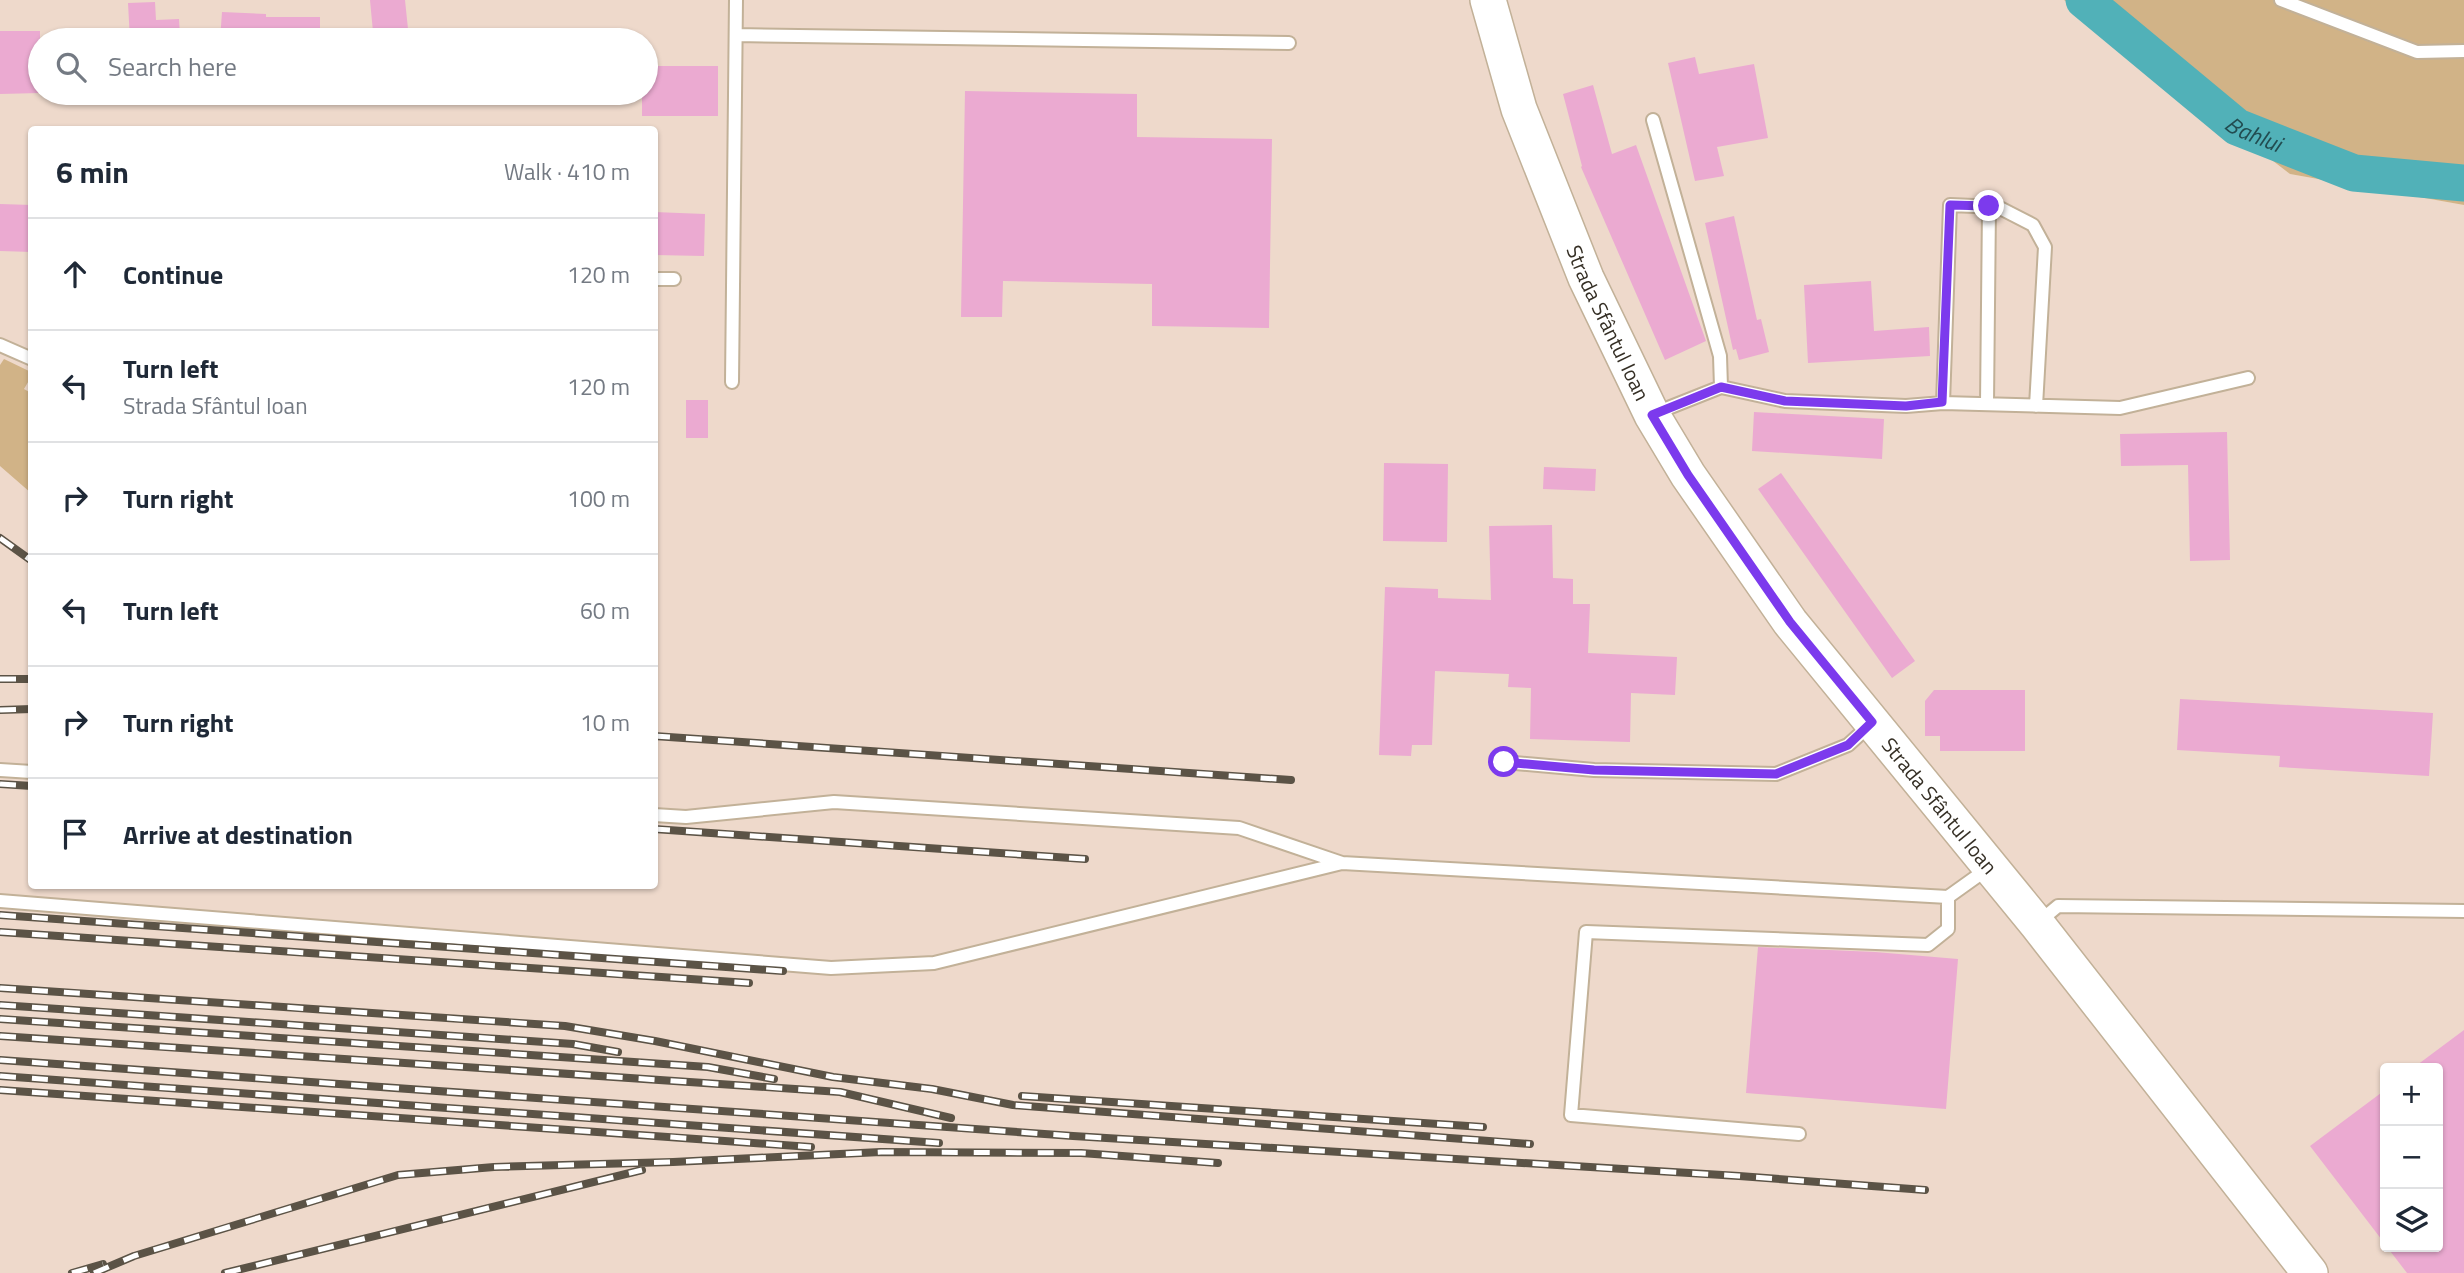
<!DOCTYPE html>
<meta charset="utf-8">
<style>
body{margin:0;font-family:"Titillium Web",sans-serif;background:#f2f2f3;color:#1f2937}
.controls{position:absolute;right:21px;bottom:21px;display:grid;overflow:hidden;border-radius:7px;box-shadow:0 2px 5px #0004}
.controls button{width:63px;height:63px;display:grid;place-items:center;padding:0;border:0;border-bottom:2px solid #e0e1e3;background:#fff;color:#1f2937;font:35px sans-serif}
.stop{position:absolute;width:21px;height:21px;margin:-16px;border:5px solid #7c3aed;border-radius:50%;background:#fff}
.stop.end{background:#7c3aed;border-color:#fff;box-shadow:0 2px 7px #0008}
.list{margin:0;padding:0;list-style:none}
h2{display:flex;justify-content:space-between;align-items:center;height:91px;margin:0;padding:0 28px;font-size:30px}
h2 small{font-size:23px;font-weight:400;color:#747a83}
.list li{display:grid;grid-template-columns:46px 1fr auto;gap:21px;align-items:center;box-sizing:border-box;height:112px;padding:0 28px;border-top:2px solid #e0e1e3}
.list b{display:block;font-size:26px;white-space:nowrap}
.list p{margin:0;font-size:23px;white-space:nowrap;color:#747a83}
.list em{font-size:23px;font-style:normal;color:#747a83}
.icon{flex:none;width:38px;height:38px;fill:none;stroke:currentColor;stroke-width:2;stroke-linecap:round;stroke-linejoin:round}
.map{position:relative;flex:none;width:2464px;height:1273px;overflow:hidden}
.search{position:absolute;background:#fff;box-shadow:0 2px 5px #0004;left:28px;top:28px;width:630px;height:77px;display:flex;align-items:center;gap:18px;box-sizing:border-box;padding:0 24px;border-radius:38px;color:#747a83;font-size:26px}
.panel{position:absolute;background:#fff;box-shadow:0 2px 5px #0004;left:28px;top:126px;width:630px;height:763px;border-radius:7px}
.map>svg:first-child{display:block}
.industrial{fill:#eed9cb;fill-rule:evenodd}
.green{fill:#d1b387}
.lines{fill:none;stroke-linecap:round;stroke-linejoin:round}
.river{stroke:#51b1b8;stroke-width:37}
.building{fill:#ebaad1}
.service-casing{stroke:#c2b198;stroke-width:16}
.secondary-casing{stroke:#c2b198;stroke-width:38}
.service{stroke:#fff;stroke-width:12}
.secondary{stroke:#fff;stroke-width:35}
.rail-casing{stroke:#5b5346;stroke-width:8}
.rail{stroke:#fff;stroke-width:5;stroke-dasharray:16;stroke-linecap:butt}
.route{stroke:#7c3aed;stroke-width:9}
.labels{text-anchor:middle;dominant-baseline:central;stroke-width:5;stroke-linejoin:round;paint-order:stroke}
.street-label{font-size:21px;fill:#352f25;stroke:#fff}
.water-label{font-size:23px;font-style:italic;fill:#224d51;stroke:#fff}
</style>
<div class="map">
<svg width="2464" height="1273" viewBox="0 0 2464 1273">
<rect width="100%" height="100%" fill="#f7e5cb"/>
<path class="industrial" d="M0,0h2064l226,174 174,31v1068h-2464zM40,40h606v53h-606zM32,130h622v756h-622zM2385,1068h53v179h-53z"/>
<path class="green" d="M2064,0h400v205l-174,-31z
M4,359l27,13v5l-7,12 7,4v100l-31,-27v-101z"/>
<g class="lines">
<path class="river" id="s1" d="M2084,0l153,127 117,46 110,10"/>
</g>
<path class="building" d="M370,0h35l3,29 -35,3z
M155,2l1,18 23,-1 1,17 -23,1v3h-27l-2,-37z
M222,12l44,2v3h54v23h-100z
M0,31h40v62l-40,1z
M1695,57l4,17 55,-10 14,74 -51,9 7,29 -29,5 -27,-118z
M646,66h72v50h-76v-23h4z
M1593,85l19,69 24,-9 70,196 -41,19 -84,-193 1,-1 -19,-72z
M965,91l172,3v43l135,2 -3,189 -117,-2v-42l-149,-3 -1,36h-41z
M0,204l32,1v47l-32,-1z
M654,212l51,2 -1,42 -50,-1z
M1734,216l23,104 4,-1 8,33 -30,8 -3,-11 -3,1 -28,-127z
M1871,281l3,50 55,-4 1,29 -122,7 -4,-78z
M686,400h22v38h-22z
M1754,412l130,7 -2,40 -130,-8z
M2227,432l3,128 -40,1 -2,-96 -67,1 -1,-32z
M1384,463l64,1 -1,78 -64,-1z
M1544,467l52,2 -1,22 -52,-2z
M1781,473l134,188 -23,17 -134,-189z
M1552,525l1,53 20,1v25h17l-2,49 89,4 -2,38 -44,-2 -1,49 -100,-3 1,-51 -23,-1 1,-13 -74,-3 -3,74h-20l-1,11 -32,-1 6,-168 53,2v9l53,2 -2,-74z
M1934,690h91v61h-85v-15h-15v-35z
M2180,699l253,14 -4,63 -150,-9 1,-11 -103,-6z
M1758,947l117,5 83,7 -12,150 -200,-16z
M2464,1030v243h-57l-20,-26h51v-179h-25z
M2385,1090v154l-75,-98z"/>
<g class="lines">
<defs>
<path id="service" d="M2281,0l136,52 47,-1
M736,35l553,8
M1653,120l67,236 1,31
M654,279h20
M0,345l32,14
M732,382l4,-382
M1943,403l7,-198 48,2 35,18 12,22 -9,159
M1987,404l2,-197
M1653,414l68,-27 64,14 121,5 37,-3 177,5 128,-30
M1504,762l90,8 182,4 72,-29 22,-20
M0,770l32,2
M654,815l32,2 148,-15 405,26 103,35 606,34
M0,901l831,67 103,-5 408,-100
M2040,921l18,-15 406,5
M1799,1134l-228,-19 15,-183 342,13 20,-16v-32l42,-30"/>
<g id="secondary">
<path id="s2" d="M1488,0l31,109 67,169 66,137 36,60 102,147 247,302 273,349"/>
</g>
</defs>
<use href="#service" class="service-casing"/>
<use href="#secondary" class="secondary-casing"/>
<use href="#service" class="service"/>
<use href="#secondary" class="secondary"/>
<defs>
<path id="rail" d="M0,538l32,23
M0,679h32
M0,710l32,-1
M654,736l637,44
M0,784l32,2
M654,829l431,30
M0,915l783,56
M0,932l749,51
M0,988l565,38 90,15 178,36 99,12 81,16 517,39
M0,1005l573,39 45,8
M0,1019l708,48 66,12
M0,1036l840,56 111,26
M0,1060l1073,76 666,40 186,14
M0,1076l939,67
M0,1090l811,57
M1022,1096l461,31
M72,1273l31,-9
M94,1273l40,-17 264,-81 96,-8 179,-5 208,-10 200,1 137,10
M225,1273l417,-103"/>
</defs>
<use href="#rail" class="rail-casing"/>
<use href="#rail" class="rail"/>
</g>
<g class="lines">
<path class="route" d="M1504,762l90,8 182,4 72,-29 24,-23 -82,-100 -102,-147 -36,-60 69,-28 64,14 121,5 36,-4 8,-197 39,1"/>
</g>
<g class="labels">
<g class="street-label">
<text stroke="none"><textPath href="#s2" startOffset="345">Strada Sfântul Ioan</textPath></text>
<text stroke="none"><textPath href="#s2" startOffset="933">Strada Sfântul Ioan</textPath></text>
</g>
<g class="water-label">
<text stroke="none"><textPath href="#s1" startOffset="217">Bahlui</textPath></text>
</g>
</g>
</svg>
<div class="controls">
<button>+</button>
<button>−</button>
<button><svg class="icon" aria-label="layers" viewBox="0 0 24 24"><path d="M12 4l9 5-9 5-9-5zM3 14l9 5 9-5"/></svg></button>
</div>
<div class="stop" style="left:1504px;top:762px"></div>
<div class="stop end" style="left:1989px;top:206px"></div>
<div class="search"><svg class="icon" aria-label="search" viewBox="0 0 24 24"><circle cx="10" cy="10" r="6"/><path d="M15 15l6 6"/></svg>Search here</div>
<section class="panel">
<h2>6 min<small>Walk · 410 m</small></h2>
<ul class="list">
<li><svg class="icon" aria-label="ahead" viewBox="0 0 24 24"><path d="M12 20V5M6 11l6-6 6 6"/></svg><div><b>Continue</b></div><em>120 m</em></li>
<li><svg class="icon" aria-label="left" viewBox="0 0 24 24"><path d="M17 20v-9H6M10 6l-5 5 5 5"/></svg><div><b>Turn left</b><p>Strada Sfântul Ioan</p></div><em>120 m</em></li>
<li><svg class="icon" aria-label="right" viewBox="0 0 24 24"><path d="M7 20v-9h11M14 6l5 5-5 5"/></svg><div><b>Turn right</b></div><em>100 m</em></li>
<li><svg class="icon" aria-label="left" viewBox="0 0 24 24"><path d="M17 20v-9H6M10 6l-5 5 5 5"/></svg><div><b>Turn left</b></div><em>60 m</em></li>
<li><svg class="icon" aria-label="right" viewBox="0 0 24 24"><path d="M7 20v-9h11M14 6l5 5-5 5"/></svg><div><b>Turn right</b></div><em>10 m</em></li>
<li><svg class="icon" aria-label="arrive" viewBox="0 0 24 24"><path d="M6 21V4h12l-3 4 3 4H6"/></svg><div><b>Arrive at destination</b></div></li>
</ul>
</section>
</div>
